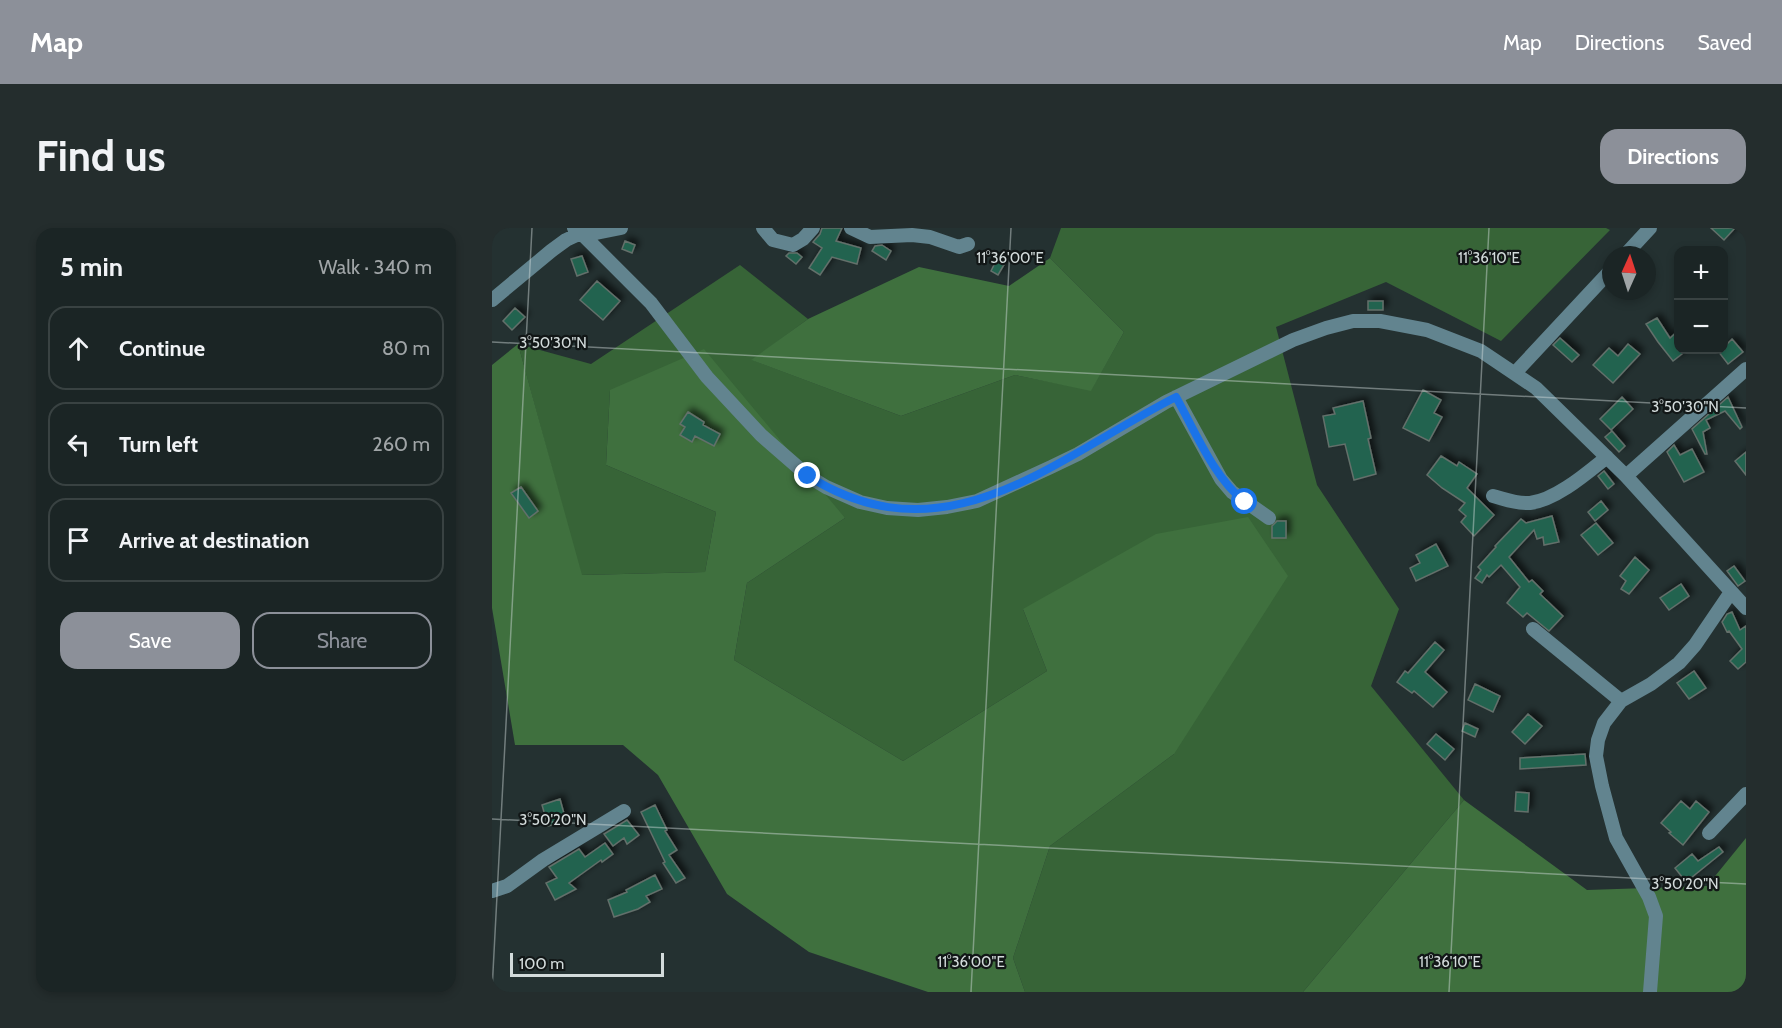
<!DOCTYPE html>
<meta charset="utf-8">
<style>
body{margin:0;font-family:Cabin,sans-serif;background:#242d2d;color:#f1f3f6}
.controls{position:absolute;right:18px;top:18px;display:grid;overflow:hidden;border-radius:12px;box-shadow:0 3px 9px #0003}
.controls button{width:54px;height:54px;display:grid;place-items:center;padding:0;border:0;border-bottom:2px solid #394242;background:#1b2525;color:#f1f3f6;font:30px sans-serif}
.compass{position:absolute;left:1110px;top:18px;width:54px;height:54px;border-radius:50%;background:#1b2525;box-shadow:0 3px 9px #0003;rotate:3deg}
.scale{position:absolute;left:18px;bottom:15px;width:154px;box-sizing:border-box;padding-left:6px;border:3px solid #d3dbdb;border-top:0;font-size:16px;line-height:21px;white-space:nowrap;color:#d3dbdb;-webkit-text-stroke:4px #121717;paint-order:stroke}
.stop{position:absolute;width:18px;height:18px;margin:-14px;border:4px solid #1a73e8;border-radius:50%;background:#fff}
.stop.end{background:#1a73e8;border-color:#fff;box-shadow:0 2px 6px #0008}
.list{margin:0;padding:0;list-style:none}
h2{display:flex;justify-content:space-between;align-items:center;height:78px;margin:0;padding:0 24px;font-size:26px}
h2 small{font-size:20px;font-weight:400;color:#a0a5a7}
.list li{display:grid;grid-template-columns:39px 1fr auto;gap:18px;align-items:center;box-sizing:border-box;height:84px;margin:0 12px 12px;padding:0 12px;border:2px solid #394242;border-radius:18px}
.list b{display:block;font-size:22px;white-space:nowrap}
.list em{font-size:20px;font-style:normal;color:#a0a5a7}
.actions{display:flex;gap:12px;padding:18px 24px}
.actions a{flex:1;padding:14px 0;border:2px solid #8c9099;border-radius:18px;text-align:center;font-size:21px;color:#8c9099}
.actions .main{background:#8c9099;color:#fff}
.icon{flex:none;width:33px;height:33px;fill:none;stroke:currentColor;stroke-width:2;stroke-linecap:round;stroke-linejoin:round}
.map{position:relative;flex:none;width:1254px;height:764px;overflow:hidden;border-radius:18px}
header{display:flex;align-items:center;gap:36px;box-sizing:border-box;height:84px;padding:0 30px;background:#8c9099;color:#fff}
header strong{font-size:28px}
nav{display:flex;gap:33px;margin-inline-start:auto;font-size:21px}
.intro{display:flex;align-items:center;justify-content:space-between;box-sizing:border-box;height:144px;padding:0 36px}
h1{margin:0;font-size:42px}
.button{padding:15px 27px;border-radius:18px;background:#8c9099;color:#fff;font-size:21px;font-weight:700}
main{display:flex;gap:36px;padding:0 36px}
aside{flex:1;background:#1b2525;border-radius:18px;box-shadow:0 3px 9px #0003}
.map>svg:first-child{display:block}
.green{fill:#376437}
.forest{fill:#3f703e}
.building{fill:#226450;stroke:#63706b;stroke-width:1.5;filter:url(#shadow)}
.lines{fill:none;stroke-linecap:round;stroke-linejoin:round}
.minor{stroke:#62848f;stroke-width:14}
.route{stroke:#1a73e8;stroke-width:8}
.ticks{fill:none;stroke:#d3dbdb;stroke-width:1.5;stroke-opacity:0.45}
.ticks-label{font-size:15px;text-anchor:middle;fill:#d3dbdb;stroke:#121717;stroke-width:4.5;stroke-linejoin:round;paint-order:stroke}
</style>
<header>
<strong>Map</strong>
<nav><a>Map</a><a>Directions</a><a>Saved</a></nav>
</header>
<div class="intro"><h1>Find us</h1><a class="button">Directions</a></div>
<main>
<aside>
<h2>5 min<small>Walk · 340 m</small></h2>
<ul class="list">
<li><svg class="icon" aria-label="ahead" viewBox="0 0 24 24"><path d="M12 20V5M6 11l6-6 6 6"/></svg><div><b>Continue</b></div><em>80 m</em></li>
<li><svg class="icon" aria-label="left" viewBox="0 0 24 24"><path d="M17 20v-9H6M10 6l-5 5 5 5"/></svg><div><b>Turn left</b></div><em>260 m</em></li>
<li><svg class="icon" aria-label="arrive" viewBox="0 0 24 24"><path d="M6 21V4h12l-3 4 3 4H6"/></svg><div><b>Arrive at destination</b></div></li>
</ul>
<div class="actions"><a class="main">Save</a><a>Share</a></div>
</aside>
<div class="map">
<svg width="1254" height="764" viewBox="0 0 1254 764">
<defs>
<filter id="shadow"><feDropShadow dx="4" dy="-4" stdDeviation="3" flood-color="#0009"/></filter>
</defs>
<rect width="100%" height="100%" fill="#243131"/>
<path class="green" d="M569,0h545l4,2 -109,111 -115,-59 -110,45 41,158 82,124 -28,77 93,114 -161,192h-278l-12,-34 37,-112 124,-92 -151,-145 24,62 -144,90 -169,-101 13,-77 98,-65 -235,-128 -4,75 110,47 -11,60 -124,3 -63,-231 73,20 149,-99 68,54 -56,41 149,56 114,-41 76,15 33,-58 -74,-74z"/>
<path class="forest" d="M558,30l74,74 -33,59 -76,-16 -114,41 -150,-56 57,-41 111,-52 90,19z
M26,116l64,231 123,-3 11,-60 -110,-47 4,-75 94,-41 141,169 -98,65 -13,77 169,101 144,-90 -24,-62 133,-75 92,-17 40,59 -114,178 -124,92 -37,112 12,34h-97l-119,-40 -82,-58 -69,-119 -35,-30h-108l-23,-137v-243z
M972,572l123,90 120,-4 39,-48v154h-443z"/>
<path class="building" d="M330,0h20l-6,13 25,7 -4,16 -25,-7 -12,18 -11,-7 13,-20 -9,-6 7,-8z
M1219,0h24l-11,12z
M133,13l10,4 -3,8 -10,-4z
M390,17l9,6 -5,9 -14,-9 3,-5z
M297,25h8l5,4 -6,7 -10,-8z
M90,28l6,16 -11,4 -6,-17z
M505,31l8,4 -7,12 -7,-4z
M105,53l23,20 -17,19 -23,-20z
M876,73h15v9h-15z
M23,80l10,9 -13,13 -9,-9z
M1165,90l13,20 8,-7v19h9l-14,11 -15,-19 -12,-18z
M1068,110l19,17 -7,7 -19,-17z
M1240,111l11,13 -15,12 -10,-13 6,-1v-3z
M1136,116l12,10 -27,29 -20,-18 16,-17 9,8z
M931,162l18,10 -7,13 8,4 -13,24 -26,-13z
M1130,169l11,12 -22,21 -11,-11z
M1236,169l14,30 -2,2 -15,-18 -19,9 4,8 -7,4 4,22h-2l-13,-25z
M871,173l8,37 -3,1 8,35 -22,6 -9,-36 -16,3 -6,-31 12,-2 -2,-6z
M196,184l16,10 -1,3 17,9 -6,12 -19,-10 -3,6 -12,-7 5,-8 -5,-3z
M1120,203l13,15 -6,6 -14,-15z
M1182,217l6,10 12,-6 12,23 -20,10 -17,-30z
M1254,224v23l-11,-14z
M949,228l16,10 2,-4 18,12 -10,14 27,27 -20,21 -13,-14 5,-6 -7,-6 6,-7 -23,-15 -15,-13z
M1112,243l10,13 -6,5 -10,-13z
M29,259l17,24 -9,7 -18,-25z
M1109,273l7,9 -13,11 -7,-9z
M1060,288l7,26 -15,3 -1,-8 -6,2 -3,-9 -25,27 20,25 3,-2 11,11 -3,3 23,22 -14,15 -22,-18 -4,4 -16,-14 13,-16 -19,-22 -12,12 -2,-2 -5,8 -7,-5 6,-8 -3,-3 18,-20 -1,-1 26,-27 5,4z
M785,293h9v17h-14v-12z
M1104,295l17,20 -15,12 -17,-20z
M944,316l12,22 -32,15 -6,-13 10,-5 -4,-8z
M1143,329l14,13 -20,24 -8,-5 5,-8 -6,-5z
M1242,338l11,15 -7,5 -11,-15z
M1189,356l8,12 -20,14 -9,-12z
M1240,384l8,18 6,-4v36l-8,7 -8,-8 12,-12 -13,-18 -2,1 -5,-10 5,-8z
M943,414l9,8 -19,22 22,20 -14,15 -19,-16 -2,2 -15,-11 8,-11 3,2z
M1202,443l12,17 -17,11 -12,-16z
M983,456l25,12 -7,16 -25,-12z
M1036,486l14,12 -17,18 -13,-12z
M973,495l13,6 -3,8 -13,-6z
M944,506l18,15 -9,11 -18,-16z
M1093,526l1,11 -66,4v-11z
M1024,564l13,1 -1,19 -13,-1z
M68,571l6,22 -18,5 -6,-21z
M1189,573l9,8 6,-8 13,11 -26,33 -14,-12 2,-1 -10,-9z
M163,577l12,25 -2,1 12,19 -8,5 16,23 -9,5 -13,-20 2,-1 -24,-50z
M135,592l12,15 -12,9 -3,-6 -11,8 -9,-12z
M113,615l8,11 -11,8 -1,-2 -32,23 7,6 -21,11 -9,-17 11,-5 -8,-11 30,-18 6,8z
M1227,619l4,5 -37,30 -11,-14 17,-14 6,7z
M163,647l7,14 -16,7 4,6 -12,7 -24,8 -6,-17 19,-8 -1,-2z"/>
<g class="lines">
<path class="minor" d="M82,0l7,5 70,70 56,74 54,58 47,41 18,11 34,15 27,6 31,2 29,-3 30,-6 74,-34 27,-13 88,-52 127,-62 33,-12 27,-7h27l47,9 54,21 55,37 90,88 120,132
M271,0l10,12 20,5 10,-6 10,-11
M359,0l19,9 42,-2 18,2 29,10 9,-3
M1133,27l25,-27
M0,72l59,-49 15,-11 15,-7h15l25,-5
M1023,145l96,-103
M684,169l45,82 11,13 37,26
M1134,248l120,-107
M1001,268c12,3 24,8 37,7 26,-3 57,-30 77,-46
M1041,401l88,72
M1217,605l37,-39
M0,663l15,-5 36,-26 81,-49
M1158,764l6,-76 -7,-19 -33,-59 -14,-52 -6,-30 2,-16 6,-17 17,-22 30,-17 28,-21 16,-18 36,-53"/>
</g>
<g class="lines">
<path class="route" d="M316,248c139,87 247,-18 368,-79 19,34 38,81 69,105"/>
</g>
<path class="ticks" d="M0,114l1254,66M0,591l1254,65M0,763l40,-763M479,764l40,-764M957,764l40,-764"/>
<g class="ticks-label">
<text x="518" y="35">11°36'00"E</text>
<text x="997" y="35">11°36'10"E</text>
<text x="61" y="120">3°50'30"N</text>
<text x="1193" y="184">3°50'30"N</text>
<text x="61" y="597">3°50'20"N</text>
<text x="1193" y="661">3°50'20"N</text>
<text x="479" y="739">11°36'00"E</text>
<text x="958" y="739">11°36'10"E</text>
</g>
</svg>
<div class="controls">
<button>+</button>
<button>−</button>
</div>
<svg class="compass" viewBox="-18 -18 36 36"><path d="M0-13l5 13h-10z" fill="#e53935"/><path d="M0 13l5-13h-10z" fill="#a0a5a7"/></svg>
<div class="scale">100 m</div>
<div class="stop" style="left:753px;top:274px"></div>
<div class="stop end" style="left:316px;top:248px"></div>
</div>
</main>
